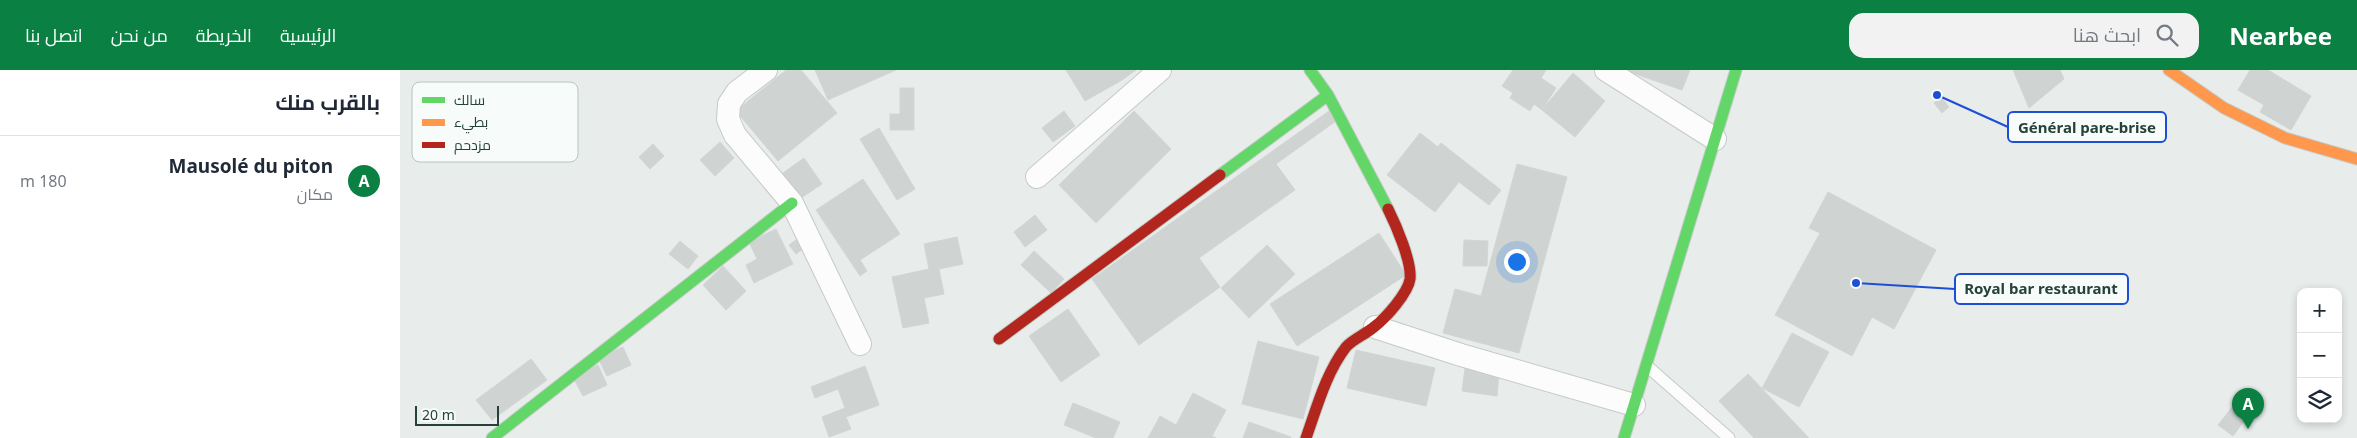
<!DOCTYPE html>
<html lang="ar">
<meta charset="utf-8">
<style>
body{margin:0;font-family:"Noto Sans",Cairo,sans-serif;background:#f2f2f3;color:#1f2937;direction:rtl}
.controls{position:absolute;right:15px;bottom:15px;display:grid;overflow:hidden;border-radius:10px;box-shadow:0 2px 8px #0003}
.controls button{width:45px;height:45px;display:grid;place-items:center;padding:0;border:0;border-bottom:1px solid #e0e1e3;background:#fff;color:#1f2937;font:25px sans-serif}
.scale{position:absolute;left:15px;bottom:12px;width:84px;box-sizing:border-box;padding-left:5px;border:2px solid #24423a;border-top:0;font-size:14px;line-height:18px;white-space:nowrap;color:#24423a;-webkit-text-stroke:4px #f7fbf9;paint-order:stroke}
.you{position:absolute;left:1116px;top:191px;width:18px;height:18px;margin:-12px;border:4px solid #fff;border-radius:50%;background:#1a73e8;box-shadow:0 0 0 8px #1a73e833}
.badge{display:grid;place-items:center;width:32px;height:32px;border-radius:50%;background:#0b8043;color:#fff;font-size:16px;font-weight:700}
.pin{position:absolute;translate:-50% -41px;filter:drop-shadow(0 1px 2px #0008)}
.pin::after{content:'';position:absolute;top:26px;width:18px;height:15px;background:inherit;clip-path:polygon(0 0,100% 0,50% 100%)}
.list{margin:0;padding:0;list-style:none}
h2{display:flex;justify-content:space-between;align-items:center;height:65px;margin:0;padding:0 20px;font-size:21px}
h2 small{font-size:16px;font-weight:400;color:#747a83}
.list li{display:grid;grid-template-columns:32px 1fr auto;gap:15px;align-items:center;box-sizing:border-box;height:90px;padding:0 20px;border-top:1px solid #e0e1e3}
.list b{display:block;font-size:19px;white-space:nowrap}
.list p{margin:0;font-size:16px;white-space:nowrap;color:#747a83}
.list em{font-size:16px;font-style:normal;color:#747a83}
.icon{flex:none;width:28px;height:28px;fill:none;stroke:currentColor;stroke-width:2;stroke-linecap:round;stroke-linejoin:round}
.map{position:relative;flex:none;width:1957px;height:368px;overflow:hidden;direction:ltr}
header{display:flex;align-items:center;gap:30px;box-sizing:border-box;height:70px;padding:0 25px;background:#0b8043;color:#fff}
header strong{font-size:24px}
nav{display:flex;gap:28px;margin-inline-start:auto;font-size:18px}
.search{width:350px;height:45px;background:#f2f2f3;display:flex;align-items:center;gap:12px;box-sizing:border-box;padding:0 18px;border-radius:15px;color:#747a83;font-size:19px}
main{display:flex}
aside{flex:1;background:#fff}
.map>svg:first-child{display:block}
.building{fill:#cfd4d2;stroke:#d1d6d4}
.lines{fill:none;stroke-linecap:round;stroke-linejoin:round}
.lane-casing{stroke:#c5cac8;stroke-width:13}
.street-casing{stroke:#c5cac8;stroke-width:24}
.fast-casing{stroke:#c3cbc8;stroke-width:13}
.slow-casing{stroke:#c3cbc8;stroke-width:13}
.jam-casing{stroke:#c3cbc8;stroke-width:13}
.lane{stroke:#fcfcfc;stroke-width:11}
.street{stroke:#fcfcfc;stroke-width:22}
.fast{stroke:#63d668;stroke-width:11}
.slow{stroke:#ff974d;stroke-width:11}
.jam{stroke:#b3261e;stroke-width:11}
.key{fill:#f7fbf9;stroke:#b8c4c0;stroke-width:1}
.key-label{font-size:14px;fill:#24423a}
.leader{fill:none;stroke:#1d4ed8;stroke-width:2}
.callout-dot{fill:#1d4ed8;stroke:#f7fbf9;stroke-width:2}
.callout{fill:#f7fbf9;stroke:#1d4ed8;stroke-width:2}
.callout-label{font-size:15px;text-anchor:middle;font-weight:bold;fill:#24423a}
</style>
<header>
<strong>Nearbee</strong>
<div class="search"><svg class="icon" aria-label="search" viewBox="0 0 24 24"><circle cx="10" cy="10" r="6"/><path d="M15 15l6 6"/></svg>ابحث هنا</div>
<nav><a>الرئيسية</a><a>الخريطة</a><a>من نحن</a><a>اتصل بنا</a></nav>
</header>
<main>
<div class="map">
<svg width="1957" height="368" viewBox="0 0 1957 368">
<rect width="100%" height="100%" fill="#e8edeb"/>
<path class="building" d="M386,0h15l36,43 -59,48 -42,-50z
M415,0h81l-68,30z
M666,0h70l-14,10 -37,21z
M1113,0h33l-5,8 15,10 -14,22 -8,-6 -4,7 -20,-13 3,-5 -11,-7z
M1224,0h66l-8,20z
M1613,0h47l4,9 -35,29z
M1850,0h18l43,26 -20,34 -31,-18 4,-7 -26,-15z
M1173,3l32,28 -30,36 -33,-27z
M500,18h14v42h-24v-16h10z
M1541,27l8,10 -7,6 -8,-10z
M664,41l11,15 -22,16 -11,-14z
M734,41l37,38 -75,74 -37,-38z
M929,41l7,10 -60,43 19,26 -96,68 21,29 -81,58 -47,-66z
M479,58l36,61 -18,11 -37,-61z
M1020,63l18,14 3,-4 60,47 -12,15 -30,-23 -24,30 -48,-37z
M320,72l14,16 -19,18 -15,-16z
M253,74l11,12 -14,13 -11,-12z
M404,88l18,26 -21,14 -18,-25z
M1117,94l50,13 -48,176 -76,-20 12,-44 26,7z
M463,109l37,55 -40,26 7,11 -7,5 -44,-66z
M1428,122l108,58 -42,79 -22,-12 -20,39 -77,-41 45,-82 -11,-5z
M635,145l12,15 -22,17 -11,-15z
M376,159l17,35 -39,19 -8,-18 11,-6 -8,-17z
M979,163l27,42 -109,71 -27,-42z
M404,164l7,9 -15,11 -7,-9z
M557,167l6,27 -24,5 5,25 -20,4 5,25 -26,5 -11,-51 37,-8 -5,-25z
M1064,170l24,1 -1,25h-24z
M280,171l18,15 -10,13 -19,-15z
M867,175l28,29 -46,44 -28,-30z
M634,181l30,28 -13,14 -30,-28z
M323,196l23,25 -20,19 -23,-25z
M668,239l32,46 -39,27 -32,-46z
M1392,263l37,19 -30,55 -37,-19z
M858,271l61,16 -16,62 -61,-15z
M223,277l8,18 -24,11 -9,-18z
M956,280l79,18 -9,38 -79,-18z
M131,289l16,21 -55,40 -16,-20z
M198,295l9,20 -24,11 -10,-19z
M465,296l14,39 -33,12 5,12 -22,8 -7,-20 23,-9 -7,-19 -23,9 -4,-11z
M1065,298l34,4 -2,24 -35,-5z
M1348,304l61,64h-55l-35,-37z
M793,323l33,17 -14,26 4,2h-68l12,-22 16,9z
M1836,332l14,11 -17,23 -15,-11z
M673,333l47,19 -7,16h-17l-32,-13z
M849,352l42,15 -1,1h-47z"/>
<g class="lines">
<defs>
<path id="lane" d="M1247,296l82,72"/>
<path id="street" d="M366,0l-29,22 -8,12 -1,15 7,16 57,68 68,141
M1206,0l109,69
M637,107l123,-107
M975,257l86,28 173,50"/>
<path id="fast" d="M910,0l18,25 60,114
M820,105l108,-80
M92,368l300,-235
M1224,368l112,-368"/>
<path id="slow" d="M1769,0l55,38 61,30 72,21"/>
<path id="jam" d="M599,269l221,-164
M906,368c11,-31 20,-65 40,-91 7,-8 20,-13 28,-20 12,-9 34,-34 36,-48 2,-17 -14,-54 -22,-70"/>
</defs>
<use href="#lane" class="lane-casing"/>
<use href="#street" class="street-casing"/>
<use href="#fast" class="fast-casing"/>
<use href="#slow" class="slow-casing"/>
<use href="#jam" class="jam-casing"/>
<use href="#lane" class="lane"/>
<use href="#street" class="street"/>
<use href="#fast" class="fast"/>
<use href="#slow" class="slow"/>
<use href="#jam" class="jam"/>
</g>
<rect x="12" y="12" width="166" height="80" rx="8" class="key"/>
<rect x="22" y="27" width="23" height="6" fill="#63d668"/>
<rect x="22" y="49" width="23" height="7" fill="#ff974d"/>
<rect x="22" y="72" width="23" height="6" fill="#b3261e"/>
<g class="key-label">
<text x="54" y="35">سالك</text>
<text x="54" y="57">بطيء</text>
<text x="54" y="80">مزدحم</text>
</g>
<path class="leader" d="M1537 25L1608 57M1456 213L1555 219"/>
<g class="callout-dot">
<circle cx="1537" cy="25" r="5"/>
<circle cx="1456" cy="213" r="5"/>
</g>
<g class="callout">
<rect x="1608" y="42" width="158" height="30" rx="5"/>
<rect x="1555" y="204" width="173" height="30" rx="5"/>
</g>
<g class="callout-label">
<text x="1687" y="63">Général pare-brise</text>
<text x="1641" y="224">Royal bar restaurant</text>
</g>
</svg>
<div class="controls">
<button>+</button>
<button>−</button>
<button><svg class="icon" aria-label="layers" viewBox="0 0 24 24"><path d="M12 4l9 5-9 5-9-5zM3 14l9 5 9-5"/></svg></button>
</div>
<div class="scale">20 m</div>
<div class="you"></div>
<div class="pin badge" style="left:1848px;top:359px">A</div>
</div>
<aside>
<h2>بالقرب منك<small></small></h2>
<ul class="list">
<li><span class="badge">A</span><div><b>Mausolé du piton</b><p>مكان</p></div><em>180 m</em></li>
</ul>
</aside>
</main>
